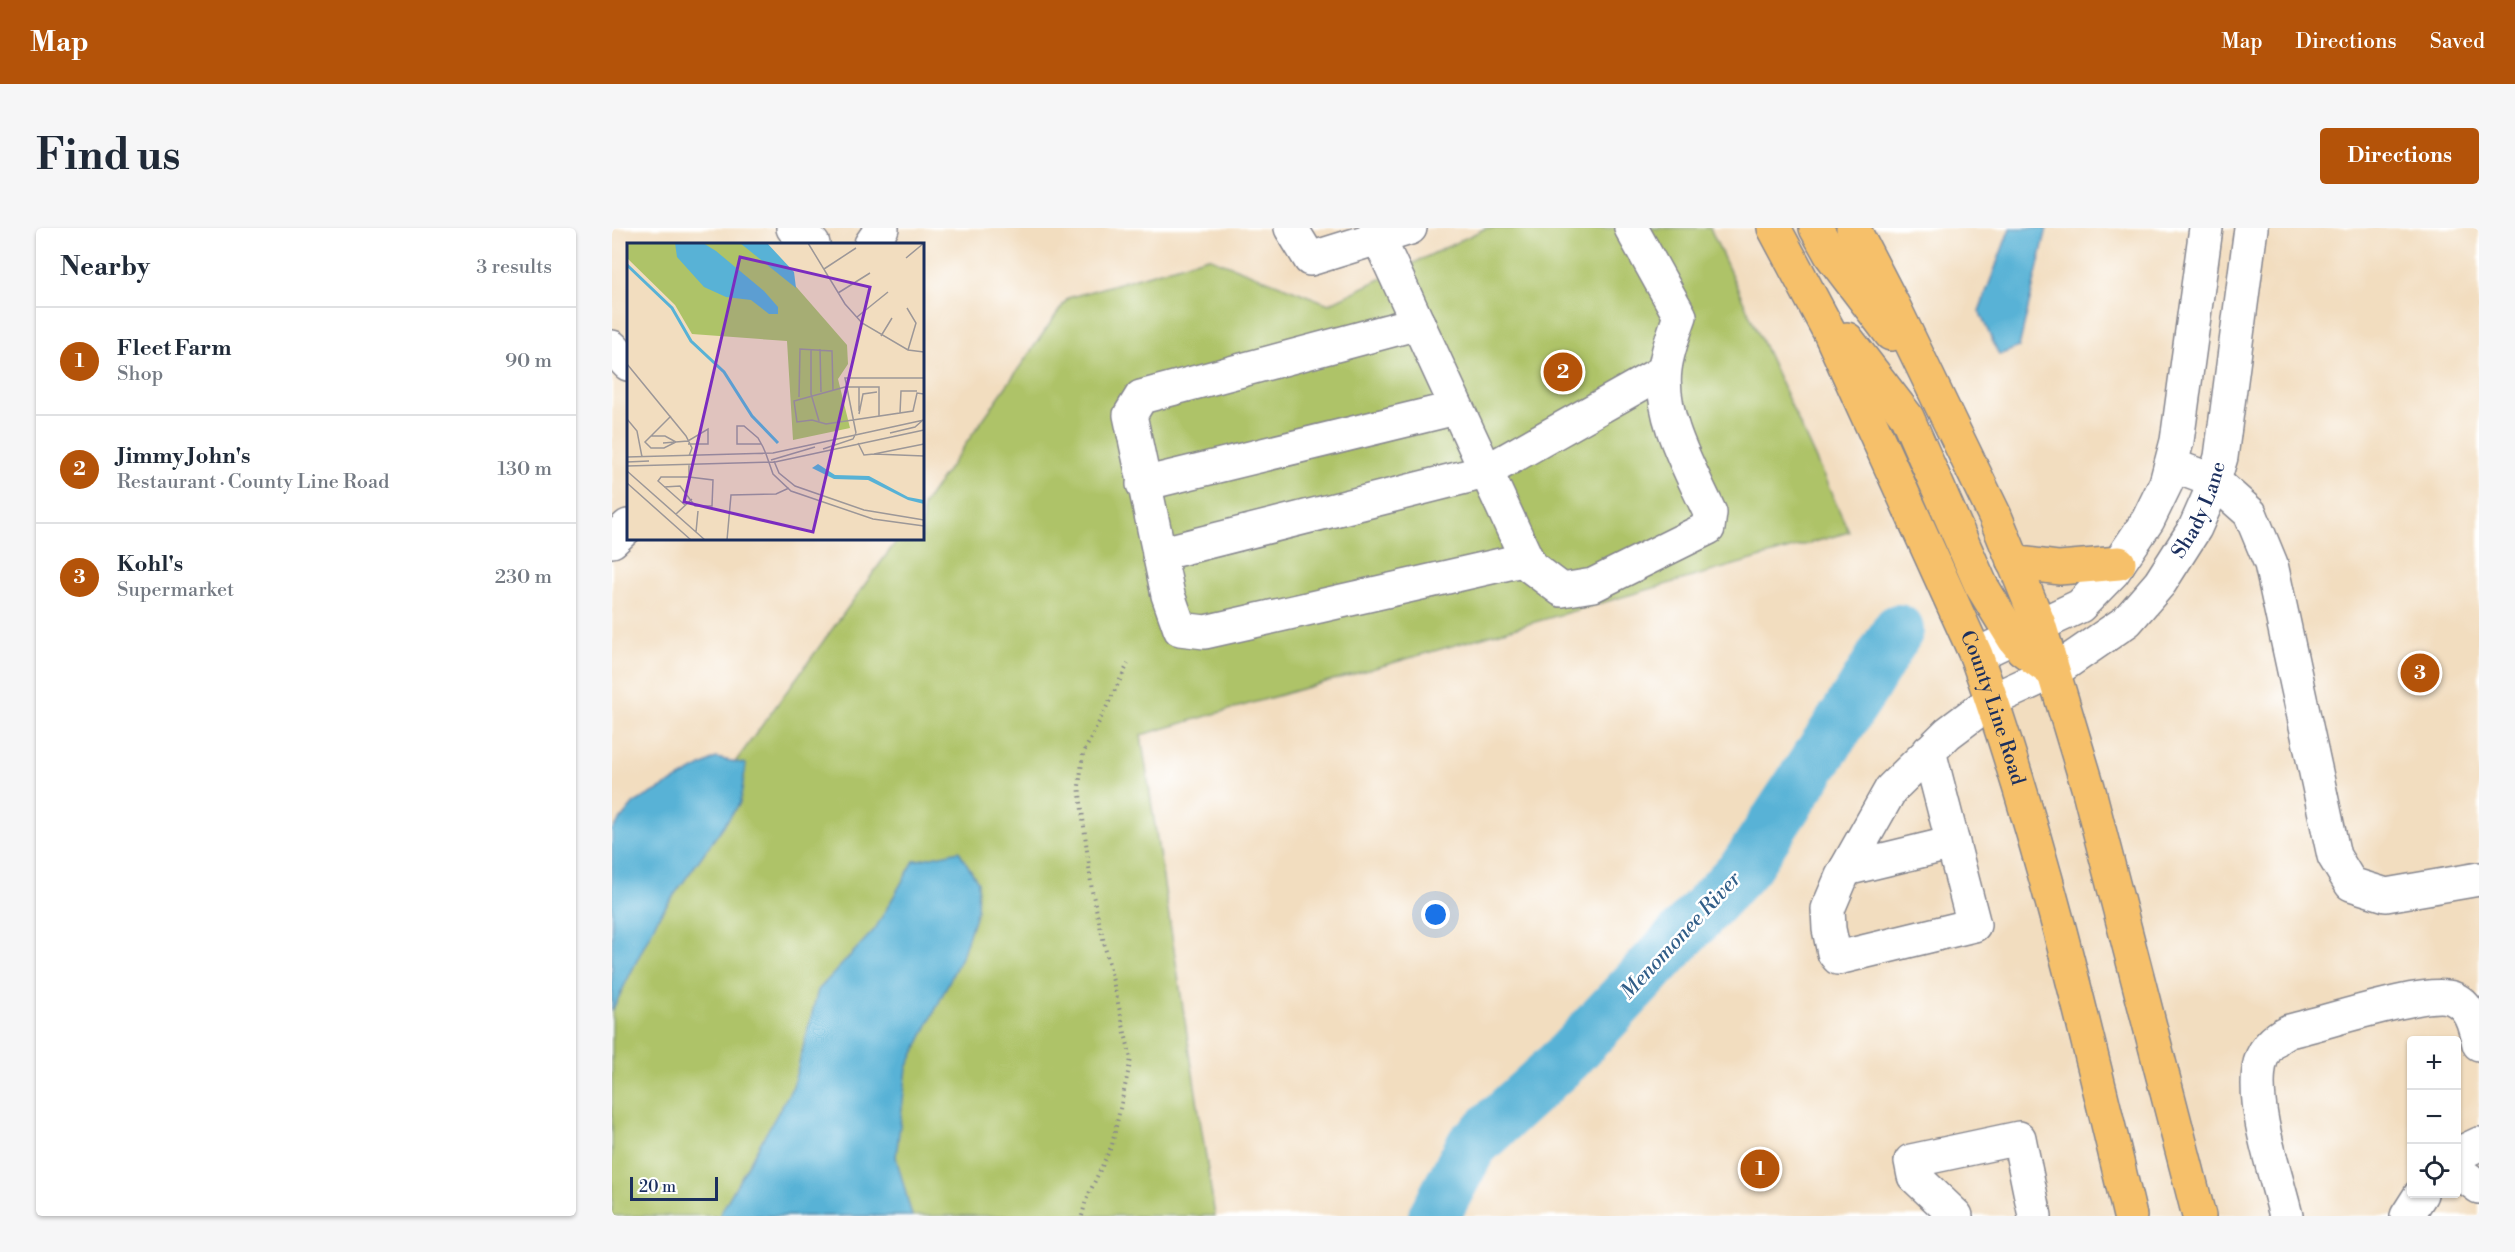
<!DOCTYPE html>
<meta charset="utf-8">
<style>
body{margin:0;font-family:"Libre Bodoni",serif;background:#f6f6f7;color:#1f2937}
.controls{position:absolute;right:18px;bottom:18px;display:grid;overflow:hidden;border-radius:6px;box-shadow:0 2px 4px #0004}
.controls button{width:54px;height:54px;display:grid;place-items:center;padding:0;border:0;border-bottom:2px solid #e0e1e3;background:#fff;color:#1f2937;font:30px sans-serif}
.scale{position:absolute;left:18px;bottom:15px;width:88px;box-sizing:border-box;padding-left:6px;border:3px solid #1b2f5e;border-top:0;font-size:16px;line-height:21px;white-space:nowrap;color:#1b2f5e;-webkit-text-stroke:4px #fff;paint-order:stroke}
.you{position:absolute;left:824px;top:687px;width:21px;height:21px;margin:-15px;border:4px solid #fff;border-radius:50%;background:#1a73e8;box-shadow:0 0 0 9px #1a73e833}
.badge{display:grid;place-items:center;width:39px;height:39px;border-radius:50%;background:#b45309;color:#fff;font-size:20px;font-weight:700}
.pin{position:absolute;translate:-50% -50%;border:3px solid #fff;box-shadow:0 2px 6px #0006}
.list{margin:0;padding:0;list-style:none}
h2{display:flex;justify-content:space-between;align-items:center;height:78px;margin:0;padding:0 24px;font-size:26px}
h2 small{font-size:20px;font-weight:400;color:#747a83}
.list li{display:grid;grid-template-columns:39px 1fr auto;gap:18px;align-items:center;box-sizing:border-box;height:108px;padding:0 24px;border-top:2px solid #e0e1e3}
.list b{display:block;font-size:22px;white-space:nowrap}
.list p{margin:0;font-size:20px;white-space:nowrap;color:#747a83}
.list em{font-size:20px;font-style:normal;color:#747a83}
.icon{flex:none;width:33px;height:33px;fill:none;stroke:currentColor;stroke-width:2;stroke-linecap:round;stroke-linejoin:round}
.map{position:relative;flex:none;width:1867px;height:988px;overflow:hidden;border-radius:6px}
header{display:flex;align-items:center;gap:36px;box-sizing:border-box;height:84px;padding:0 30px;background:#b45309;color:#fff}
header strong{font-size:28px}
nav{display:flex;gap:33px;margin-inline-start:auto;font-size:21px}
.intro{display:flex;align-items:center;justify-content:space-between;box-sizing:border-box;height:144px;padding:0 36px}
h1{margin:0;font-size:42px}
.button{padding:15px 27px;border-radius:6px;background:#b45309;color:#fff;font-size:21px;font-weight:700}
main{display:flex;gap:36px;padding:0 36px}
aside{flex:1;background:#fff;border-radius:6px;box-shadow:0 2px 4px #0004}
.map>svg:first-child{display:block}
.green{fill:#aec368;stroke:#647963;stroke-width:1.5}
.water{fill:#58b2d6;stroke:#3a709a;stroke-width:1.5}
.lines{fill:none;stroke-linecap:round;stroke-linejoin:round}
.river{stroke:#58b2d6;stroke-width:52}
.minor-casing{stroke:#86868e;stroke-width:36}
.major-casing{stroke:#86868e;stroke-width:36}
.path{stroke:#86868e;stroke-width:4;stroke-dasharray:1.5 4.5;stroke-linecap:butt}
.minor{stroke:#fff;stroke-width:33}
.major{stroke:#f6c06b;stroke-width:33}
.labels{text-anchor:middle;dominant-baseline:central;stroke-width:5;stroke-linejoin:round;paint-order:stroke}
.street-label{font-size:20px;fill:#1b2f5e;stroke:#fff}
.water-label{font-size:21px;font-style:italic;fill:#305d88;stroke:#fff}
.inset-river{fill:none;stroke:#58b2d6;stroke-width:3}
.inset-road{fill:none;stroke:#9c9798;stroke-width:1.5}
.view{fill:#7b2cbf;fill-opacity:0.15;stroke:#7b2cbf;stroke-width:3}
.inset-edge{fill:none;stroke:#1b2f5e;stroke-width:3}
</style>
<header>
<strong>Map</strong>
<nav><a>Map</a><a>Directions</a><a>Saved</a></nav>
</header>
<div class="intro"><h1>Find us</h1><a class="button">Directions</a></div>
<main>
<aside>
<h2>Nearby<small>3 results</small></h2>
<ul class="list">
<li><span class="badge">1</span><div><b>Fleet Farm</b><p>Shop</p></div><em>90 m</em></li>
<li><span class="badge">2</span><div><b>Jimmy John's</b><p>Restaurant · County Line Road</p></div><em>130 m</em></li>
<li><span class="badge">3</span><div><b>Kohl's</b><p>Supermarket</p></div><em>230 m</em></li>
</ul>
</aside>
<div class="map">
<svg width="1867" height="988" viewBox="0 0 1867 988">
<rect width="100%" height="100%" fill="#fff"/>
<filter id="ink" filterUnits="userSpaceOnUse"><feTurbulence type="fractalNoise" baseFrequency=".0167" numOctaves="2"/><feDisplacementMap in="SourceGraphic" scale="12" xChannelSelector="R" yChannelSelector="G"/><feConvolveMatrix kernelMatrix="1 2 1 2 8 2 1 2 1" color-interpolation-filters="sRGB"/></filter>
<filter id="wash" filterUnits="userSpaceOnUse"><feTurbulence type="fractalNoise" baseFrequency=".008" numOctaves="4" result="noise"/><feDisplacementMap in="SourceGraphic" scale="24" xChannelSelector="R" yChannelSelector="G"/><feGaussianBlur stdDeviation="1.35" result="paint"/><feColorMatrix in="noise" values="0 0 0 0 0 0 0 0 0 0 0 0 0 0 0 0 0 1.4 0 .05"/><feComposite in="paint" operator="in"/></filter>
<g filter="url(#wash)">
<rect width="100%" height="100%" fill="#f2ddbf"/>
<path class="green" d="M874,0h224l139,304 -708,203 74,481h-603v-262l48,-89 238,-326 24,-1 1,-33 145,-207 140,-41 121,47z"/>
<path class="water" d="M1398,0h37l-28,119 -20,8 -20,-44z
M104,530l30,6 -6,39 -81,113 -47,95v-181l22,-27z
M347,623l19,31 -1,28 -14,43 -56,115 -11,89 16,59h-193l74,-130 25,-96 57,-61 39,-68z"/>
<g class="lines">
<path class="river" d="M822,988l38,-71 95,-87 179,-192 116,-176 36,-60"/>
</g>
</g>
<g filter="url(#ink)">
<g class="lines">
<defs>
<g id="minor">
<path d="M181,0l20,16"/>
<path d="M679,0l19,31 100,-31"/>
<path d="M764,0l3,11 151,327 32,24 31,-5 115,-57 2,-15c-19,-42 -51,-96 -45,-144 2,-18 9,-36 15,-53l-49,-88"/>
<path d="M259,16l11,-16"/>
<path d="M806,95l-277,74 -11,18 38,180 12,34 25,3 322,-73"/>
<path d="M0,119l16,17"/>
<path d="M1559,237l43,16 36,32 21,51 63,292 17,28 35,11 93,-16"/>
<path d="M531,256l313,-76"/>
<path d="M0,313l16,-15"/>
<path d="M547,326l326,-82 179,-101"/>
<path d="M1364,427l104,-49 33,-34 35,-52 18,-37 11,-42 29,-213"/>
<path id="s1" d="M1317,523l45,174 -136,33 -4,-5 -5,-24 -1,-20 14,-33 49,-87 57,-56 44,-33 61,-28 74,-51 33,-38 35,-55 15,-34 11,-37 30,-229"/>
<path d="M1234,641l107,-26"/>
<path d="M1844,927l23,-11"/>
<path d="M1844,942l23,17"/>
<path d="M1344,988l-42,-40 -3,-15 108,-23 16,78"/>
<path d="M1674,988c-10,-42 -33,-104 -27,-147 2,-18 15,-31 30,-38 32,-7 138,-43 163,-33 19,7 23,29 27,46"/>
<path d="M1795,988l14,-22"/>
</g>
<g id="major">
<path id="s2" d="M1162,0l56,105 146,322c65,183 109,372 154,561"/>
<path d="M1204,0l15,27 60,79"/>
<path d="M1241,0l41,79 101,209 44,108 49,163 111,429"/>
<path d="M1235,111l60,78 74,168 33,54 8,10 31,23"/>
<path d="M1401,334l46,6 60,-5"/>
</g>
</defs>
<use href="#minor" class="minor-casing"/>
<use href="#major" class="major-casing"/>
<path class="path" d="M470,988l4,-16 26,-55 19,-86 -39,-168 -13,-105 4,-32 45,-90"/>
<use href="#minor" class="minor"/>
<use href="#major" class="major"/>
</g>
</g>
<g class="labels">
<g class="street-label">
<text stroke="none"><textPath href="#s1" startOffset="932">Shady Lane</textPath></text>
<text stroke="none"><textPath href="#s2" startOffset="528">County Line Road</textPath></text>
</g>
<g class="water-label">
<text transform="translate(1069 708) rotate(-47)">Menomonee River</text>
</g>
</g>
<g transform="translate(15 15)">
<rect width="297" height="297" fill="#f2ddbf"/>
<path d="M0,0h123l35,31 62,71 1,19 -10,15 12,49 -57,12 -6,-99 -95,-7 -17,-29 -48,-47z" fill="#aec368"/>
<path d="M48,0h28l13,8 48,40 14,16v7h-9l-18,-14 -25,-3 -22,-10 -27,-30zM113,0h27l27,29 2,16zM191,221l17,11 34,1 39,21 16,3v4l-16,-4 -40,-20 -34,-1 -22,-11z" fill="#58b2d6"/>
<path class="inset-river" d="M0,22l45,43 19,33 33,31 28,44 26,27"/>
<path class="inset-road" d="M181,0l37,61 17,19 46,27 16,2M279,15l18,-15M197,26l32,-21M211,50l32,-20M280,65l9,15 -8,27M230,74l31,-25M254,93l11,-18M184,106v45l8,27M193,106l1,43M0,121l59,72 6,12 -3,8M172,154l1,-48 32,2 1,39M232,168v-24M273,170l1,-22h16M232,171l4,-20 14,-2M252,173v-29h-34l-51,14 3,21 15,-2 14,4 87,-13 4,-18 7,1M0,176l10,12 5,26M297,187v-20M229,190l-11,-55h79M263,190l25,-6 8,-7M24,193h14l11,6 -12,6h-13l-6,-6zM24,193l20,-20M36,200l25,-2 20,-12v15h-20M231,200l6,12 10,-1M134,201h-24v-18h7l14,12 5,9 3,7 7,20 18,17 82,28 51,7M297,201l-50,10 50,2M196,206l30,-10 3,-6M0,214l146,-4 151,-33M144,217l44,-13M147,218l5,12 16,13 69,24 60,10M0,219l22,-1M0,223l148,-4 149,-32M0,228l78,69M0,240l64,57M37,244l16,-1 15,20h17l1,-26 -24,-3M58,262l-27,-24 3,-4h28v-12M49,271l16,-15M69,289l2,-21M100,297l4,-45 45,-1 13,-6"/>
<path class="view" d="M113,14l130,30 -57,245 -129,-30z"/>
<rect width="297" height="297" class="inset-edge"/>
</g>
</svg>
<div class="controls">
<button>+</button>
<button>−</button>
<button><svg class="icon" aria-label="locate" viewBox="0 0 24 24"><circle cx="12" cy="12" r="6"/><path d="M12 2v4M12 18v4M2 12h4M18 12h4"/></svg></button>
</div>
<div class="scale">20 m</div>
<div class="you"></div>
<div class="pin badge" style="left:1148px;top:941px">1</div>
<div class="pin badge" style="left:951px;top:144px">2</div>
<div class="pin badge" style="left:1808px;top:445px">3</div>
</div>
</main>
